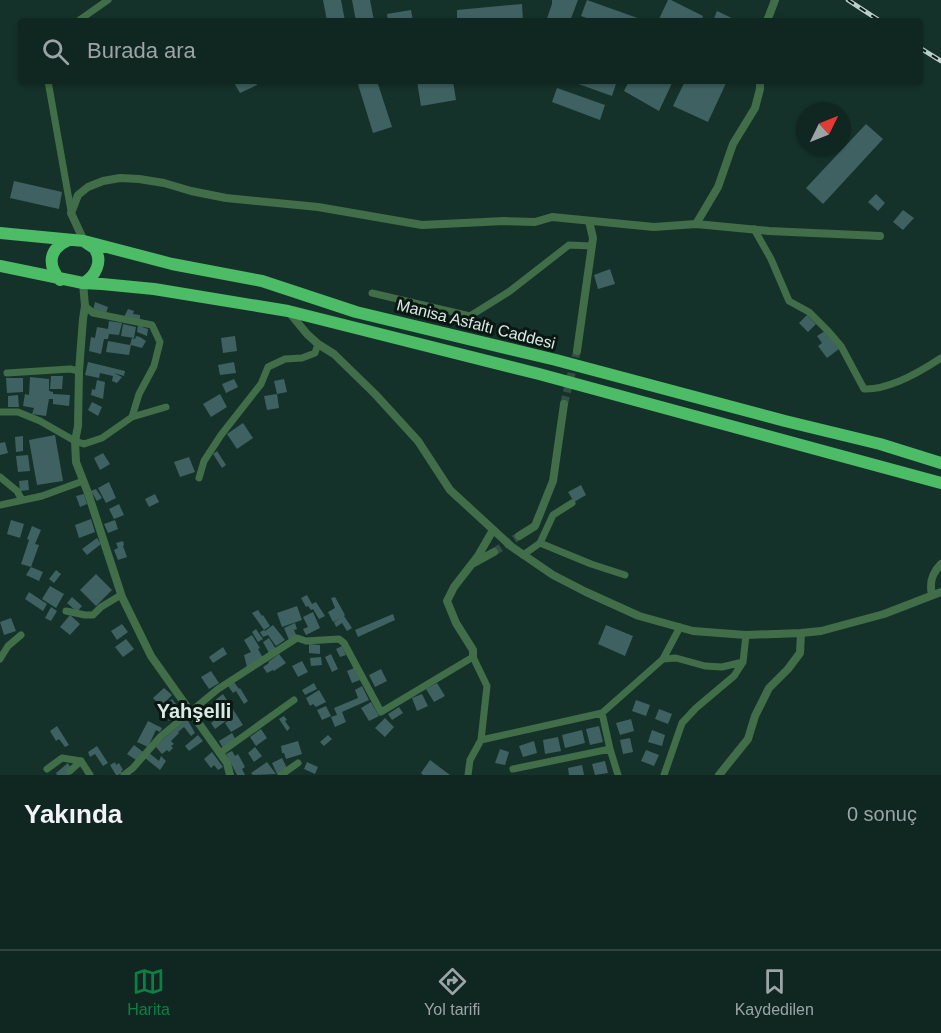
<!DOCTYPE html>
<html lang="tr">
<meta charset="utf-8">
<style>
body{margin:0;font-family:Helvetica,sans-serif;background:#1e322d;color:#f1f3f6}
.compass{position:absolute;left:797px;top:102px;width:54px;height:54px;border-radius:50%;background:#102620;box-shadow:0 2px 4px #0004;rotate:47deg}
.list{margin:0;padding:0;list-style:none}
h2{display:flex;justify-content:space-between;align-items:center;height:78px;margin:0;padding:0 24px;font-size:26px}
h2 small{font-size:20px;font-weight:400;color:#9ca5a5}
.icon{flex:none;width:33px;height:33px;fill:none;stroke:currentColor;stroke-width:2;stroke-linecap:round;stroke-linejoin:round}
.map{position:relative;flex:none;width:941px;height:775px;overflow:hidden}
.search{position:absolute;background:#102620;box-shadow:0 2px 4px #0004;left:18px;right:18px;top:18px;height:66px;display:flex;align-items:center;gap:15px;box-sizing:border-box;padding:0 21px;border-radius:6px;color:#9ca5a5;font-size:22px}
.sheet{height:174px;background:#102620}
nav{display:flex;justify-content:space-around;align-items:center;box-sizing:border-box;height:84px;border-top:2px solid #30433e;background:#102620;font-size:16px;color:#9ca5a5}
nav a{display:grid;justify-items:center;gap:3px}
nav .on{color:#0b8043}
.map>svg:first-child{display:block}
.building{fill:#3f6161}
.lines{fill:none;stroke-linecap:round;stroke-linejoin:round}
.tertiary-tunnel{stroke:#324e46;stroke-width:8;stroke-dasharray:8 4;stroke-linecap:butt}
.minor{stroke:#416e48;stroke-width:7}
.tertiary{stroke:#416e48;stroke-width:8}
.trunk{stroke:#4dbc66;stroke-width:12}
.rail-casing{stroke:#bbcec8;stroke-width:4.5}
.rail{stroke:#0b1713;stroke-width:2;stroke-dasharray:7;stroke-linecap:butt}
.labels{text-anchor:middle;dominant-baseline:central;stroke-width:6;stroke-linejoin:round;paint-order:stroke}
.street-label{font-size:16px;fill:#d9eae4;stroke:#0b1713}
.quarter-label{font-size:20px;font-weight:bold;fill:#d9eae4;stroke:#0b1713}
</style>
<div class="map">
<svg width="941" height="775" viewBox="0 0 941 775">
<rect width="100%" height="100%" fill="#15322a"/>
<path class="building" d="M323,0h18l4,21h-18z
M352,0h18l4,21h-18z
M552,0h26l-8,21h-24l6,-17z
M587,0l59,21h-51l-14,-5z
M668,0h3l32,16 -2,5h-43z
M522,4l1,17h-66v-11z
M411,10l2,11h-25l-1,-7z
M717,11l21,10h-25z
M233,81h22l2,4 -17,8z
M357,81h20l15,46 -19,6z
M417,81h36l3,19 -35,6z
M570,81h47l-5,15z
M629,81h44l-14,30 -35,-20z
M685,81h42l-19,41 -35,-16z
M557,88l48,17 -5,15 -48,-18z
M866,124l17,15 -60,65 -17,-16z
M14,181l48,11 -3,17 -49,-11z
M876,194l9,9 -7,8 -10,-9z
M903,210l11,8 -11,12 -10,-8z
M610,269l5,15 -17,5 -4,-14z
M95,302l13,5 -2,7 -13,-4z
M128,309l6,2 -1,3 7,1v5l-16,-3z
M807,315l9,9 -8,8 -9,-9z
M109,321l13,2 -3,12 -10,-1 -1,5h-4l-3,15 -12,-3 2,-14 4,1 2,-11 11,2z
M123,324l13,3 -2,11 -13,-2z
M138,325h4v2l6,2 -1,7 -10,-4z
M825,331l14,18 -12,9 -9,-12 4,-3 -5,-7z
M136,336l4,1 6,4 -4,7 -11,-3 -2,10 -23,-3 2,-11 22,4 2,-7 3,1z
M235,336l2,15 -14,2 -2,-15z
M88,362l37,9 -1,5 -10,-3 8,4 -5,6 -5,-2 1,-5 -13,-3 -1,5 -14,-3z
M234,362l2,11 -16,2 -2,-10z
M51,376h12l-1,13h-12z
M30,377l19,2v12l4,1v2l17,1 -1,11 -16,-2v-5h-4l-3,17 -14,-2 2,-6 -11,-2 2,-12 4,1z
M6,378h17v14l-16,1z
M234,379l4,8 -12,6 -4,-9z
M284,379l3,13 -10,2 2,14 -12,2 -3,-14 13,-2 -3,-13z
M97,380l8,2 -2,17 -12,-4 1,-6 3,1z
M220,394l7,13 -16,10 -8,-13z
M18,395l1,12h-11v-11z
M92,402l10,5 -4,9 -10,-6z
M243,423l10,15 -16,11 -10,-15z
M55,435l8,46 -26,4 -8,-45z
M23,436v15l-7,1 -1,-15z
M5,442l3,11 -8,2v-12z
M217,451l9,14 -4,3 -9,-14z
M103,453l7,11 -10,6 -6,-12z
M28,455l2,16 -12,1 -2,-16z
M189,457l6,15 -15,5 -6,-15z
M28,480l1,10 -9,1 -1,-10z
M109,482l7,16 -10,5 -8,-15z
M581,485l5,10 -12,7 -6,-10z
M96,489l6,9 -5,3 -6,-10z
M84,494l3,10 -7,3 -4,-11z
M155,494l4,8 -10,5 -4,-8z
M119,504l5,11 -10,4 -5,-10z
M91,519l4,13 -16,6 -4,-13z
M11,520l13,4 -4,14 -13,-4z
M115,520l3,9 -10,4 -4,-9z
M32,526l9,4 -6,14 4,1 -8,22 -10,-3 8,-24 -2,-1z
M97,538l4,6 -14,11 -5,-6z
M123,541l1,4 -1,1 4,11 -9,3 -4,-10 4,-2 -2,-5z
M31,567l12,5 -4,9 -13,-6z
M56,570l5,4 -7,9 -5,-4z
M96,574l16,16 -16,16 -16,-16z
M50,586l14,8 -8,14 -14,-9z
M29,592l18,12 -4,7 -18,-12z
M307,595l5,9 4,-2 9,14 -6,3 -6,-10 -2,1 -3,-4 -2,1 -5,-9z
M72,597l10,9 -5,6 -10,-9z
M335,597l10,18 -1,1 8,12 -5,3 -5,-8 -6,4 -2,-5 6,-4 -7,4 -5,-10 7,-4 -4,-10z
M297,606l5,14 -20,7 -5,-14z
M51,607l6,4 -6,10 -6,-3z
M258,610l4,6 1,-1 7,11 -6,4 -12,-17z
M313,612l7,16 -14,7 -3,-6 5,-2 -5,-10z
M393,614l2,6 -37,17 -3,-7z
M70,615l10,9 -10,11 -10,-8z
M11,618l5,13 -12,4 -4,-13z
M295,623l2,6 -3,1 3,7 -8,3 -5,-12z
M122,624l6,8 -11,8 -6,-9z
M273,625l12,15 -9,6 -8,-11 -5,2 -3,-5 4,-2 1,1z
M606,625l27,11 -8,20 -27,-12z
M256,629l7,10 -5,3 -6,-10z
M252,635l8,13 -2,1 5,9 -16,9 -3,-12 7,-3 -7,-12z
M269,638l7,11 -7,4 -6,-11z
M126,639l8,10 -11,8 -8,-10z
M309,644l11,1v9l-11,-1z
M342,646l4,9 -6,2 -4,-8z
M223,647l4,7 -14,9 -4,-6z
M279,654l7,9 -12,8 -1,-1 -6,3 -4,-6 6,-4 -1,-1z
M331,654l7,15 -6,3 -7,-15z
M321,657l1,8 -11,1 -1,-8z
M302,661l6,11 -10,5 -6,-11z
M354,668l6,12 -8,3 -5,-12z
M381,669l6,12 -12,6 -6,-12z
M211,671l8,12 -10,6 -8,-12z
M234,682l5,7 1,-1 8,13 -4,3 -8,-13 -3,2 -5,-7z
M314,683l3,6 -12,6 -3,-5z
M437,683l8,13 -11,6 -8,-13z
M362,686l7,14 -27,12 4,10 -11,5 -4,-10 6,-2 -3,-7 24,-10 -3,-8z
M164,688l8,7 -11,11 -8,-8z
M319,690l7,12 -10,5 -3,-3 -3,2 -4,-8z
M223,694l20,31 -12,7 -6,-9 3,-2 -1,-1 -12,9 -4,-6 12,-9 -9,-13z
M422,694l6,12 -11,5 -5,-13z
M172,699l9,11 -12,11 -10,-11z
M636,700l14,5 -4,11 -14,-5z
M371,702l8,14 -10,5 -8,-13z
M326,706l5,10 -9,4 -5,-10z
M399,707l4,6 -11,7 -4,-6z
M659,709l13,5 -4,10 -13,-5z
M284,716l3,4 -2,1 5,7 -3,3 -8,-12z
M385,718l9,9 -9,10 -10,-9z
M187,719l8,14 -4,3 -7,-9 -6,5 1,1 -8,8 3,3 -3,2 2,2 -4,4 -2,-2 -5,4 -7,-8z
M631,719l3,12 -14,4 -4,-12z
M148,721l14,7 -2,4 -4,-2 -8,17 -11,-5z
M57,726l12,19 -4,2 -6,-8 -3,2 -6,-10z
M599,726l4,16 -13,3 -4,-16z
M261,729l6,9 -11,8 -6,-9z
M582,730l3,13 -20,5 -3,-13z
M652,730l13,5 -3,11 -14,-4z
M232,733l4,7 -13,8 -4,-7z
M198,735l5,6 -14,10 -4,-5z
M328,735l4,4 -8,7 -4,-4z
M558,737l3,14 -16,3 -2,-14z
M630,738l3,14 -10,2 -3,-14z
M298,741l4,13 -16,5 -2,-6h-2l-1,-7z
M534,741l3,12 -14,4 -4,-11z
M134,745l9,7 -7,8 -9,-6z
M97,746l11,17 -5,3 -8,-12 -5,3 -2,-5z
M255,747l7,9 -8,6 -6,-9z
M500,749l9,3 -4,13 -10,-2z
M646,750l13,5 -5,11 -13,-5z
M232,751l3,5 3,-2 7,13 -3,2 3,6h-8l-11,-21z
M212,752l11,15 -5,3 -4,-5 -3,3 -7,-9z
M149,753l10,8 2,-5 5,5 -6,9 -15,-12z
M282,758l5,10 -10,6 -5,-11z
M430,760l20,15h-27l-2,-2z
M605,761l3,12 -13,2 -3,-11z
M115,762l1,3 3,-2 4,7 -2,1 1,2 -4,2h-2l-6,-10z
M267,762l9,12 -23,1 -2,-2z
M307,762l11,5 -3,7 -11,-5z
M68,763l2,4 -3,3 3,5h-13l-1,-2z
M582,765l2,10h-15l-1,-7z"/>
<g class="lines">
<path class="tertiary-tunnel" d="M564,404l13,-53
M494,552l25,-16"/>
<path class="minor" d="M78,21l30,-21
M48,81l23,130
M754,229l17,30 18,42 20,11 20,20 12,14 23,43c26,1 56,-17 77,-31
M372,293l98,23 40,-25 59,-46 23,1
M85,306l8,7 59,12 8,17 -6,24 -15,28 -7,23
M7,373l63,-4 9,2
M0,412h18l22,9 35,20 9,3 18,-6 30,-21 34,-10
M0,477l17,14 5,9
M199,478l5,-17 17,-26 40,-51 7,-17 17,-8 17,-1 13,-5 3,-9
M0,505l42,-9 41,-15
M540,543l13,-28 19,-12
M523,555l17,-12 51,21 34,11
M66,611l19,4h8l8,-8 20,-12
M0,659l8,-13 13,-11
M663,659l17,-32
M602,713l8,36 8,26
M481,740l121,-27 61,-54 13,-1 29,8 17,1 21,-5
M220,753l74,-53
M81,761l9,14
M47,769l15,-11 19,3
M513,769l97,-20
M70,771l11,-10
M124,775l9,-7 27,-31 58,-48 79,-51 9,3 33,-2 5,4 37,69 92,-55 14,29 -6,54 -11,20 -2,15
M281,775l17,-12
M664,775l18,-52 14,-15 38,-32 9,-14 3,-27"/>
<path class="tertiary" d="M767,21l8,-21
M696,224l22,-37 15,-43 22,-36 5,-19v-8
M84,241l-13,-28 7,-18 10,-8 15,-6 17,-3 19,1 25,4 27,8 35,7 92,9 104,18 82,-4 31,1 17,-5 102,10 42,-3 73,7 111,5
M83,283l2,23 -2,13 -4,52 -1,55 -3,15 1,21 12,31 34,104 29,59 76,107 3,12
M288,311l19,23 11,10 16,10 41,40 43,47 32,49 62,57 41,28 33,17 53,24 54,15 53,4 55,-2 20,-2 63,-17 57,-22
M577,351l16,-113 -4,-17
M519,536l16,-10 18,-45 11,-77
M474,563l20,-11
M932,595c-3,-13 0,-22 9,-31
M473,657v-7l-17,-27 -9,-22 7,-14 24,-31 15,-26
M719,775l29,-36 7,-23 14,-28 19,-19 12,-16 1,-20"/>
<path class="trunk" d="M0,233l84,8 88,23 90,17 94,31 200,48 229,61 95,23 61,19
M0,266l83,17 19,1 52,5 134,22 251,63 402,109
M60,280c-14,-17 -10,-32 9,-40
M83,283c12,-6 21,-22 11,-35 -3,-2 -6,-4 -9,-6"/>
<defs>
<path id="rail" d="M848,0l32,21
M920,48l21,13"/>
</defs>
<use href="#rail" class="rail-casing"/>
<use href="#rail" class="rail"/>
</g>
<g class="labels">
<g class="street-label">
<text transform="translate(476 324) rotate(14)">Manisa Asfaltı Caddesi</text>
</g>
<g class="quarter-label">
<text x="194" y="711">Yahşelli</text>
</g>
</g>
</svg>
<svg class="compass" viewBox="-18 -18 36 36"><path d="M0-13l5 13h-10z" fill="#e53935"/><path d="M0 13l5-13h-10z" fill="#9ca5a5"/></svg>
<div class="search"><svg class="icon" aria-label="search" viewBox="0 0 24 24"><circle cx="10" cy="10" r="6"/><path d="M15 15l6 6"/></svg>Burada ara</div>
</div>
<section class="sheet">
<h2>Yakında<small>0 sonuç</small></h2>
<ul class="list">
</ul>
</section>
<nav>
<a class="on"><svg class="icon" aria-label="map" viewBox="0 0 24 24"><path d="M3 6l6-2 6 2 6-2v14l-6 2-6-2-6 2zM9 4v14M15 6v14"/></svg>Harita</a>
<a><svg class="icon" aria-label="directions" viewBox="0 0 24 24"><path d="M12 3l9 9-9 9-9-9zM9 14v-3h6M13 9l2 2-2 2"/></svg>Yol tarifi</a>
<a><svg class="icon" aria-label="saved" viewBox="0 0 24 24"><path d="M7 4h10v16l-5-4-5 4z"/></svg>Kaydedilen</a>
</nav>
